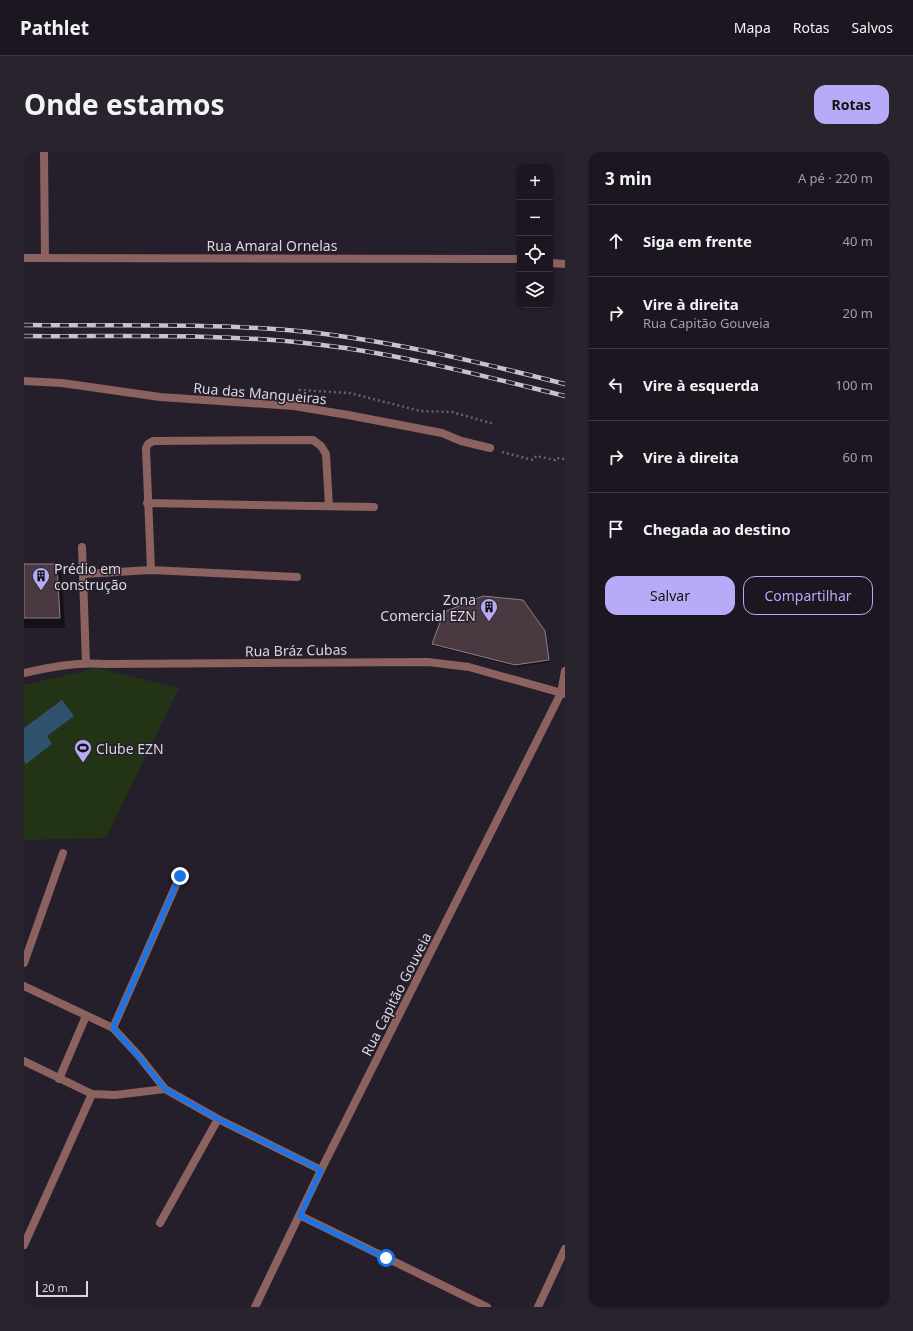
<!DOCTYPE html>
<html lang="pt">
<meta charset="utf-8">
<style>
body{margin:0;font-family:"Noto Sans",sans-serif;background:#29232d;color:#f1f3f6}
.controls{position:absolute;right:12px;top:12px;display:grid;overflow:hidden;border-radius:8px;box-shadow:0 1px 3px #0004}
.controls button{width:36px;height:36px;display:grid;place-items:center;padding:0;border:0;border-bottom:1px solid #3a353e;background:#1c1620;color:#f1f3f6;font:20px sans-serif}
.scale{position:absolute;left:12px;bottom:10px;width:52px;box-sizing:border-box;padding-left:4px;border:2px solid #dbd6df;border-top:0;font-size:11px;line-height:14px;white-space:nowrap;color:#dbd6df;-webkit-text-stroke:3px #251e2b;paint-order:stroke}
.stop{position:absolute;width:12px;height:12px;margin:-9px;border:3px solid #1a73e8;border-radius:50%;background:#fff}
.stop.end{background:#1a73e8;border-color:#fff;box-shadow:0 1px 4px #0008}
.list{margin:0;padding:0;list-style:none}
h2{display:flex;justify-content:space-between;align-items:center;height:52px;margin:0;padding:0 16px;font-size:17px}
h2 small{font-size:13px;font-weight:400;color:#a09fa5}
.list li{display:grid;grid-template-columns:26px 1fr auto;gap:12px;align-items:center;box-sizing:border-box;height:72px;padding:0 16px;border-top:1px solid #3a353e}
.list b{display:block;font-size:15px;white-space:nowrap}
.list p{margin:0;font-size:13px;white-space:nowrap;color:#a09fa5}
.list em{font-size:13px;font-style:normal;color:#a09fa5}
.actions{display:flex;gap:8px;padding:12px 16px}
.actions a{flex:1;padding:9px 0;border:1px solid #b7abf7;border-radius:12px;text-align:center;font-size:14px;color:#b7abf7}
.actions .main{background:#b7abf7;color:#111}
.icon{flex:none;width:22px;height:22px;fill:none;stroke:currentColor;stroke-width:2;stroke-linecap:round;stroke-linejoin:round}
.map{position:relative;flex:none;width:541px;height:1155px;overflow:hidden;border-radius:12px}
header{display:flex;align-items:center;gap:24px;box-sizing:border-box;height:56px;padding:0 20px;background:#1c1620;border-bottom:1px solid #3a353e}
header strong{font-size:19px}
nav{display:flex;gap:22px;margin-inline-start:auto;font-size:14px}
.intro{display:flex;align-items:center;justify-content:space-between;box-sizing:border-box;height:96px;padding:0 24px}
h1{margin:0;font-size:28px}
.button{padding:10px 18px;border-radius:12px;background:#b7abf7;color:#111;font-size:14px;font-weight:700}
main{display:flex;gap:24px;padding:0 24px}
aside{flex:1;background:#1c1620;border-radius:12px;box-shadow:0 1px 3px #0004}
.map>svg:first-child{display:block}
.green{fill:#233316}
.water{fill:#30526c}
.shadow{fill:#0007}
.building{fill:#4a3940;stroke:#917d85}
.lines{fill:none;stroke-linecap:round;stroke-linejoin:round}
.path{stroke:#69626e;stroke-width:2.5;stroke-dasharray:2 3;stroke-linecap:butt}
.street{stroke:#8b625f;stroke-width:8}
.rail-casing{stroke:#c7c2cb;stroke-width:4.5}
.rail{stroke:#251e2b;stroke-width:3;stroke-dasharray:9;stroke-linecap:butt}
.route{stroke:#1a73e8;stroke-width:5}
.labels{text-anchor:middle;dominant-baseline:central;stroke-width:3;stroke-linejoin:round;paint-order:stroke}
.street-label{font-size:14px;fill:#dbd6df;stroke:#251e2b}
.poi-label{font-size:14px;fill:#dbd6df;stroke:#251e2b;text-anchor:start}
</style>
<header>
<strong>Pathlet</strong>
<nav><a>Mapa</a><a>Rotas</a><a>Salvos</a></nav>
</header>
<div class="intro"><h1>Onde estamos</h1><a class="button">Rotas</a></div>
<main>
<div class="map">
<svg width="541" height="1155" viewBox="0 0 541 1155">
<rect width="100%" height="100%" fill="#251e2b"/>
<path class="green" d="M73,516l82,20 -73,150 -82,2v-155z"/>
<path class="water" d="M38,548l12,16 -27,20 5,8 -26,20 -2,-3v-33z"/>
<path class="shadow" d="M0,413h32l6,11 3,52h-41z
M520,479l5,31 -32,5 -83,-21 -1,-2z"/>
<path class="building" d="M0,412h33l3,54h-36z
M459,444l40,4 22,31 4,29 -34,5 -83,-21 12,-32z"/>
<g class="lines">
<path class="path" d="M274,243l1,-5 51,3 70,18 32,1 42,12
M478,300l31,8 3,-4 19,4 1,-2 9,1"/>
<path class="street" d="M20,0l1,106
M0,106l496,1
M526,111l15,1
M0,229l38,2 98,14 134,9 54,9 94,18 19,8 29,7
M123,351l227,4
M58,395l4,116
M127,418l-5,-122 2,-4 5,-3 160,-1 8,6 5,8 3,52
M59,422l68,-4 146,7
M0,521c27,-6 52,-11 80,-9l324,-2 41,5 96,27
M0,811l39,-110
M0,834l89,42 26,28 26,33 53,30 103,51
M89,876l67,-152
M0,909l68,33 23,1 50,-6
M35,927l27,-63
M277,1064l186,91
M136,1071l58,-104
M0,1093l68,-151
M231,1155l66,-137 240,-477 4,-22
M514,1155l27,-58"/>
<defs>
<path id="rail" d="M0,173c87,1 176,-2 263,5 94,8 187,31 278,54
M0,184c93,1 188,-3 281,7 88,9 174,32 260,53"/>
</defs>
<use href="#rail" class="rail-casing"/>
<use href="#rail" class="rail"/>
</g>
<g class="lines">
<path class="route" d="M156,724l-67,152 25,28 27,33 53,30 103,51 -21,46 86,42"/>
</g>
<defs>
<symbol id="building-pin" viewBox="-11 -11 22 30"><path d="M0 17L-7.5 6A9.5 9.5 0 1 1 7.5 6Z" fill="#b7abf7" stroke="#251e2b"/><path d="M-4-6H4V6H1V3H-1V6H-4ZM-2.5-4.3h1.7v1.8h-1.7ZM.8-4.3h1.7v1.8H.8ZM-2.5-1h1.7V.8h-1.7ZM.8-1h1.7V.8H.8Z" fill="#111"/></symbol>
<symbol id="stadium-pin" viewBox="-11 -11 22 30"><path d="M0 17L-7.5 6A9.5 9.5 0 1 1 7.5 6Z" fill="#b7abf7" stroke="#251e2b"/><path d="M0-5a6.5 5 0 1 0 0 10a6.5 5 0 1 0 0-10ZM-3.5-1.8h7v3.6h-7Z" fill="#111"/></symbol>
</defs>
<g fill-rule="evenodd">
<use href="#building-pin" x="7" y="414" width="20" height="27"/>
<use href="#building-pin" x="455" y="445" width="20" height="27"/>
<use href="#stadium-pin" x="49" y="586" width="20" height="27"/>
</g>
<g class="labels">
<g class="street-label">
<text x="248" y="93">Rua Amaral Ornelas</text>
<text transform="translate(236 241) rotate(5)">Rua das Mangueiras</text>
<text transform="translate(272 498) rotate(-1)">Rua Bráz Cubas</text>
<text transform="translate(372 842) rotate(-63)">Rua Capitão Gouveia</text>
</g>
<g class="poi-label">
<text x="30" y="416">Prédio em<tspan x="30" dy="16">construção</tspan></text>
<text x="452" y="447" text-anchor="end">Zona<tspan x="452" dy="16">Comercial EZN</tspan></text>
<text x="72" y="596">Clube EZN</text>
</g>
</g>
</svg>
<div class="controls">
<button>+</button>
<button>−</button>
<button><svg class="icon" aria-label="locate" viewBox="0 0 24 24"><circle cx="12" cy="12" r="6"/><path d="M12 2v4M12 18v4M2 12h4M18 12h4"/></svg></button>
<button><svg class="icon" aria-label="layers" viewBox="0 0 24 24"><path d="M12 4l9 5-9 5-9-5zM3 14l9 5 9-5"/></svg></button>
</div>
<div class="scale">20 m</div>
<div class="stop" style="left:362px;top:1106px"></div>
<div class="stop end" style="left:156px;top:724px"></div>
</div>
<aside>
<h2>3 min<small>A pé · 220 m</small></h2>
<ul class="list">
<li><svg class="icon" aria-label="ahead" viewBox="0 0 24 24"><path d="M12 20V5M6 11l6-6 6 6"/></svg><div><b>Siga em frente</b></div><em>40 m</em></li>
<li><svg class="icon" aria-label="right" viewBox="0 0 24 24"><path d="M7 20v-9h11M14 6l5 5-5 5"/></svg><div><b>Vire à direita</b><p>Rua Capitão Gouveia</p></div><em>20 m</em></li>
<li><svg class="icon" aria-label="left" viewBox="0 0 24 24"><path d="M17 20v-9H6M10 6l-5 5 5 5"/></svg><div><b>Vire à esquerda</b></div><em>100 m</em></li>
<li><svg class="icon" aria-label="right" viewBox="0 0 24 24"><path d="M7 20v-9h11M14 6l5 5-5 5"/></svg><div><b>Vire à direita</b></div><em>60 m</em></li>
<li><svg class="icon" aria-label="arrive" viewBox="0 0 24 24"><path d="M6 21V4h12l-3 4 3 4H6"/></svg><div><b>Chegada ao destino</b></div></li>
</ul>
<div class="actions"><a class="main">Salvar</a><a>Compartilhar</a></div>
</aside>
</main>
